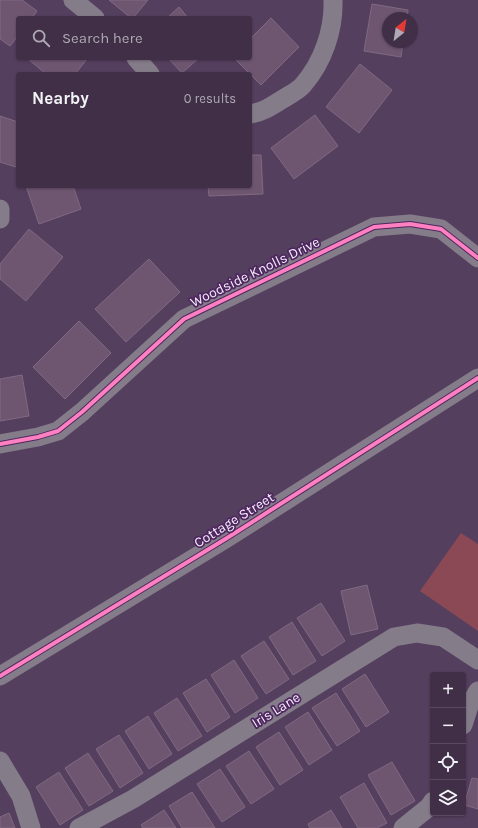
<!DOCTYPE html>
<meta charset="utf-8">
<style>
body{margin:0;font-family:Karla,sans-serif;background:#47374e;color:#f1f3f6}
.controls{position:absolute;right:12px;bottom:12px;display:grid;overflow:hidden;border-radius:4px;box-shadow:0 1px 3px #0004}
.controls button{width:36px;height:36px;display:grid;place-items:center;padding:0;border:0;border-bottom:1px solid #594a60;background:#402f47;color:#f1f3f6;font:20px sans-serif}
.compass{position:absolute;left:382px;top:12px;width:36px;height:36px;border-radius:50%;background:#402f47;box-shadow:0 1px 3px #0004;rotate:30deg}
.list{margin:0;padding:0;list-style:none}
h2{display:flex;justify-content:space-between;align-items:center;height:52px;margin:0;padding:0 16px;font-size:17px}
h2 small{font-size:13px;font-weight:400;color:#aea9b4}
.icon{flex:none;width:22px;height:22px;fill:none;stroke:currentColor;stroke-width:2;stroke-linecap:round;stroke-linejoin:round}
.map{position:relative;flex:none;width:478px;height:828px;overflow:hidden}
.search{position:absolute;background:#402f47;box-shadow:0 1px 3px #0004;left:16px;top:16px;width:236px;height:44px;display:flex;align-items:center;gap:10px;box-sizing:border-box;padding:0 14px;border-radius:4px;color:#aea9b4;font-size:15px}
.panel{position:absolute;background:#402f47;box-shadow:0 1px 3px #0004;left:16px;top:72px;width:236px;height:116px;border-radius:4px}
.map>svg:first-child{display:block}
.green{fill:#8a4955}
.building{fill:#6e5671;stroke:#806982}
.lines{fill:none;stroke-linecap:round;stroke-linejoin:round}
.minor{stroke:#857c8a;stroke-width:19}
.cycleway-casing{stroke:#4f2760;stroke-width:6}
.cycleway{stroke:#ff80c0;stroke-width:4}
.labels{text-anchor:middle;dominant-baseline:central;stroke-width:3.5;stroke-linejoin:round;paint-order:stroke}
.street-label{font-size:14px;fill:#f6edfb;stroke:#4f2760}
</style>
<div class="map">
<svg width="478" height="828" viewBox="0 0 478 828">
<rect width="100%" height="100%" fill="#553f5f"/>
<path class="green" d="M461,533l17,11v87l-58,-40z"/>
<path class="building" d="M0,0h22l15,11 -5,7h-14v18l-8,10 -10,-7z
M109,0h39l-15,18h-2z
M372,4l36,6 -1,8h-19v24h15l-2,15 -37,-6z
M179,7l9,11h-21z
M271,18l28,29 -38,38 -27,-27h16v-19z
M27,58h61l-13,16h-29z
M168,58h31l-17,15z
M360,64l32,26 -33,43 -33,-26z
M315,115l23,31 -44,33 -23,-31z
M0,116l18,6v40l-2,5 -16,-5z
M250,155h11l2,39 -54,2 -1,-10h42z
M26,186h47l8,23 -42,15z
M29,229l34,28 -37,44 -26,-22v-15z
M149,259l31,33 -54,50 -31,-33z
M79,321l32,32 -46,46 -32,-32z
M22,375l7,41 -29,5v-42z
M367,585l11,44 -27,6 -10,-44z
M321,603l24,38 -23,15 -25,-38z
M292,622l24,39 -23,14 -24,-38z
M264,641l25,38 -23,15 -25,-38z
M234,660l24,38 -23,15 -24,-38z
M365,674l24,38 -23,15 -24,-38z
M206,679l24,38 -23,15 -24,-39z
M336,693l24,38 -23,15 -25,-38z
M177,698l25,38 -24,15 -24,-38z
M308,712l24,38 -23,15 -24,-38z
M148,716l24,38 -23,15 -24,-38z
M279,732l24,38 -23,15 -24,-38z
M119,735l24,38 -23,15 -24,-39z
M249,751l25,38 -23,15 -25,-38z
M88,753l25,38 -24,15 -24,-38z
M392,762l23,39 -24,14 -23,-40z
M220,769l25,38 -23,15 -25,-38z
M59,772l24,38 -23,15 -24,-38z
M472,778l6,1v30l-14,-4z
M364,783l23,40 -10,5h-19l-18,-31z
M192,792l23,36h-33l-13,-22z
M164,810l12,18h-33l-2,-3z
M331,810l11,18h-32l-2,-4z
M9,813l6,15h-15v-11z"/>
<g class="lines">
<path class="minor" d="M73,0l22,18
M136,58l14,16
M250,114c13,-2 22,-8 33,-15 6,-4 15,-8 20,-14 20,-23 31,-55 30,-85
M0,209v10
M0,444l38,-7 20,-6 24,-19 102,-93 190,-92 36,-3 31,5 37,29
M0,676l227,-138 251,-160
M463,725l6,-19 9,-15
M0,761l21,35 10,32
M79,828l54,-29 261,-162 23,-4 26,4 35,23
M403,828l26,-21 4,-6"/>
<defs>
<path id="cycleway" d="M0,444l38,-7 20,-6 24,-19 102,-93 190,-92 36,-3 31,5 37,29
M0,676l227,-138 251,-160"/>
</defs>
<use href="#cycleway" class="cycleway-casing"/>
<use href="#cycleway" class="cycleway"/>
</g>
<g class="labels">
<g class="street-label">
<text transform="translate(255 272) rotate(-26)">Woodside Knolls Drive</text>
<text transform="translate(234 520) rotate(-32)">Cottage Street</text>
<text transform="translate(276 710) rotate(-32)">Iris Lane</text>
</g>
</g>
</svg>
<div class="controls">
<button>+</button>
<button>−</button>
<button><svg class="icon" aria-label="locate" viewBox="0 0 24 24"><circle cx="12" cy="12" r="6"/><path d="M12 2v4M12 18v4M2 12h4M18 12h4"/></svg></button>
<button><svg class="icon" aria-label="layers" viewBox="0 0 24 24"><path d="M12 4l9 5-9 5-9-5zM3 14l9 5 9-5"/></svg></button>
</div>
<svg class="compass" viewBox="-18 -18 36 36"><path d="M0-13l5 13h-10z" fill="#e53935"/><path d="M0 13l5-13h-10z" fill="#aea9b4"/></svg>
<div class="search"><svg class="icon" aria-label="search" viewBox="0 0 24 24"><circle cx="10" cy="10" r="6"/><path d="M15 15l6 6"/></svg>Search here</div>
<section class="panel">
<h2>Nearby<small>0 results</small></h2>
<ul class="list">
</ul>
</section>
</div>
